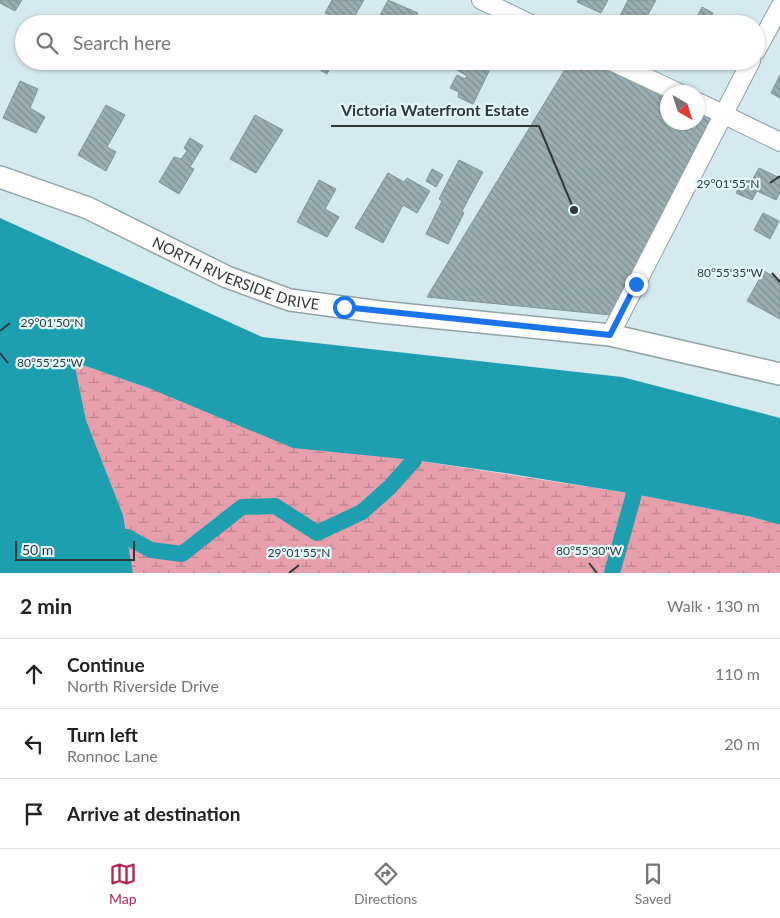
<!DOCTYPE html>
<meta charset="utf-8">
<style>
body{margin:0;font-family:Lato,sans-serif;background:#f6f6f6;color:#222}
.compass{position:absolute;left:660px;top:85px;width:45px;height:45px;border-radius:50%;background:#fff;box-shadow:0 1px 4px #0004;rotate:141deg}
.scale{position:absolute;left:15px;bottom:12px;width:120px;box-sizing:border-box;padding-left:5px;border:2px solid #30383a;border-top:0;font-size:14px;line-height:18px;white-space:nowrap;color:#30383a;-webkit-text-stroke:4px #e2f8fb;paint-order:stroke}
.stop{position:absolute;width:15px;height:15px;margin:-11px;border:4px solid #1a73e8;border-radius:50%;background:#fff}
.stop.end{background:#1a73e8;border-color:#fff;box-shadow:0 1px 5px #0008}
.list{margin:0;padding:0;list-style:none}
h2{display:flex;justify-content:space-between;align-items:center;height:65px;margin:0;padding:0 20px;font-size:21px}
h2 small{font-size:16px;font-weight:400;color:#767676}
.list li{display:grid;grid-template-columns:32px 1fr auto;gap:15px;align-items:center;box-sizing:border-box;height:70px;padding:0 20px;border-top:1px solid #e0e0e0}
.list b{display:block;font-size:19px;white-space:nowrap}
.list p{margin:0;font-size:16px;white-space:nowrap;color:#767676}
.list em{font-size:16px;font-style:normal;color:#767676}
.icon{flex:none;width:28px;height:28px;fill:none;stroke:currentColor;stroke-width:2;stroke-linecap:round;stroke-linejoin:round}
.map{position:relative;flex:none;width:780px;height:573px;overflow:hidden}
.search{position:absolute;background:#fff;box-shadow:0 1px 4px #0004;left:15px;right:15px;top:15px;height:55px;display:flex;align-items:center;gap:12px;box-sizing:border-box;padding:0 18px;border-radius:28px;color:#767676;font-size:19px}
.sheet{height:275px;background:#fff}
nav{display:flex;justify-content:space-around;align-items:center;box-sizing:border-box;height:70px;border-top:1px solid #e0e0e0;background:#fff;font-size:14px;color:#767676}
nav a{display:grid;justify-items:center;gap:2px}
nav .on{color:#b42453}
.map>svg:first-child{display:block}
.wetland{fill:url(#wetland-marsh)}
.water{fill:#1e9faf}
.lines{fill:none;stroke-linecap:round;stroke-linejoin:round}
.canal{stroke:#1e9faf;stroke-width:16}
.building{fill:url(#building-back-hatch);stroke:#819598}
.minor-casing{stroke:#8fa3a6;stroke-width:20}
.tertiary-casing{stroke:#8fa3a6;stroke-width:24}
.minor{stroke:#fff;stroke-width:18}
.tertiary{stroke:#fff;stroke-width:21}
.route{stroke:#1a73e8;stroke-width:6}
.ticks{fill:none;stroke:#30383a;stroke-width:2}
.labels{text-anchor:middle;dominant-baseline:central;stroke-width:4.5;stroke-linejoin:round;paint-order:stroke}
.street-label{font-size:15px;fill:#30383a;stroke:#e2f8fb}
.ticks-label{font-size:12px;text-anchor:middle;fill:#30383a;stroke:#e2f8fb;stroke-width:4.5;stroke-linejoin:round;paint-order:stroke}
.leader{fill:none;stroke:#30383a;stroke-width:2}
.callout-dot{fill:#30383a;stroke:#e2f8fb;stroke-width:2}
.callout-label{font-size:16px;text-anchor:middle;font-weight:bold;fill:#30383a;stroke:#e2f8fb;stroke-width:4.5;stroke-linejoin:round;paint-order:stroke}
</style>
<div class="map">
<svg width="780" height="573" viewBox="0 0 780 573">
<defs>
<pattern id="wetland-marsh" width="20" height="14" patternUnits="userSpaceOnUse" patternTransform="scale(1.25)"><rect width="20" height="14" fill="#e89fac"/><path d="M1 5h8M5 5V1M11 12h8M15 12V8" fill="none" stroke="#bc838d"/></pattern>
<pattern id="building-back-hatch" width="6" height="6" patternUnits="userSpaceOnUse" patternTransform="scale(1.25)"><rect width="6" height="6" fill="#9bafb2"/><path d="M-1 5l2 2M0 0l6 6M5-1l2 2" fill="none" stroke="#7f8f92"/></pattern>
</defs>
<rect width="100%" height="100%" fill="#d5eaee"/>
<path class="wetland" d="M74,362l77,27 263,71 220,34 118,23 28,8v48h-647l-10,-58 -37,-95z"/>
<path class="water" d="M0,218l262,119 360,40 158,41v107l-28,-8 -118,-23 -123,-20 -97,-14 -121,-12 -142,-59 -77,-27 12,58 37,95 10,58h-133z"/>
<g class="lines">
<path class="canal" d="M127,537l24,13 31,4 60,-47 33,-1 42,27 45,-21 28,-25 24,-27
M612,573l22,-79"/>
</g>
<path class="building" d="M0,0h22l-7,11 -15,-8z
M332,0h32l-14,24 -25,-11z
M388,0l30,13 -6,11h-29l-6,-3z
M578,0h30l-7,13 -24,-11z
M628,0h28l-13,24h-7l-16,-8z
M702,7l11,6 -5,9 5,2h-20z
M26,61h13l-2,5z
M304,61h30l-7,13z
M452,61h42l-21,43 -15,-7 1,-5 -9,-4 7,-13 8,4 2,-3 -18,-11z
M570,61h28l70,32v29h30v-15l19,9 -106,199 -184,-18z
M780,75v23l-9,-5z
M20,81l18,8 -8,19 15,9 -9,16 -33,-15z
M106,105l19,10 -18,32 9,5 -10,19 -28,-16z
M255,115l28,15 -27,43 -26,-14z
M190,138l13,8 -13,21 4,2 -15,25 -20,-12 15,-25 7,2 6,-8 -3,-3z
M459,160l24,12 -21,39 2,2 -16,31 -22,-10 16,-33 -3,-2z
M759,168l21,10v14l-4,8 -19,-9 -5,9 -16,-7 6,-13 8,4z
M432,169l11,6 -7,12 -10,-6z
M388,173l16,9 3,-4 23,13 -13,22 -14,-8 -20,38 -28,-15z
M319,180l17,9 -11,20 14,8 -12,20 -30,-15z
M763,213l16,8 -9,18 -16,-9z
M764,271l16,9v39l-33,-18z"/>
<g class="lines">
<defs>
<path id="minor" d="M481,0l50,24
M756,51l24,-44
M611,61l66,31
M698,102l82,40
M610,335l141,-274"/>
<g id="tertiary">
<path id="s1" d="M0,177l88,31 139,69 63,23 90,12 230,23 170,39"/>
</g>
</defs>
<use href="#minor" class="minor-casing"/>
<use href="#tertiary" class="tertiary-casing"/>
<use href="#minor" class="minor"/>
<use href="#tertiary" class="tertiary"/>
</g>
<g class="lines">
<path class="route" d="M344,307l266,28 26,-51"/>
</g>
<path class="ticks" d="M770,183l10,-7M772,273l8,9M0,331l10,-8M0,353l8,10M589,563l8,10M289,573l10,-8"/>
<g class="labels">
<g class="street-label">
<text stroke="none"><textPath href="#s1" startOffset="256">NORTH RIVERSIDE DRIVE</textPath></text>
</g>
</g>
<g class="ticks-label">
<text x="728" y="188">29°01'55"N</text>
<text x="730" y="277">80°55'35"W</text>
<text x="52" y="327">29°01'50"N</text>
<text x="50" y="367">80°55'25"W</text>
<text x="589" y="555">80°55'30"W</text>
<text x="299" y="557">29°01'55"N</text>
</g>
<path class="leader" d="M574 210L539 126H331"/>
<circle class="callout-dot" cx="574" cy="210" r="5"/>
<g class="callout-label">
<text x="435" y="116">Victoria Waterfront Estate</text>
</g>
</svg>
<svg class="compass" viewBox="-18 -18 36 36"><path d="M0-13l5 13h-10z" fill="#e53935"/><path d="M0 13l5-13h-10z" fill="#767676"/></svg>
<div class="scale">50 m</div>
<div class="stop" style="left:344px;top:307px"></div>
<div class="stop end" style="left:636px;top:284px"></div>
<div class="search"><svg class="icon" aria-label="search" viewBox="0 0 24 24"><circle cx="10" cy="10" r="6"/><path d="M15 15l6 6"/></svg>Search here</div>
</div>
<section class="sheet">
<h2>2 min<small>Walk · 130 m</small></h2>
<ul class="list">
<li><svg class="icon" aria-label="ahead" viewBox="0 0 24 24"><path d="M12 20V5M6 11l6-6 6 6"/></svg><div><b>Continue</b><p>North Riverside Drive</p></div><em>110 m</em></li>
<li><svg class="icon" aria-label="left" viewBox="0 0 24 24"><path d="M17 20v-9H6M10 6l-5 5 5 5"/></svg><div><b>Turn left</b><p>Ronnoc Lane</p></div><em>20 m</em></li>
<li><svg class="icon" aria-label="arrive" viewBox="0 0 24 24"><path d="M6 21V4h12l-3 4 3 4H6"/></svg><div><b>Arrive at destination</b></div></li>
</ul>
</section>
<nav>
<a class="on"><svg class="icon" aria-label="map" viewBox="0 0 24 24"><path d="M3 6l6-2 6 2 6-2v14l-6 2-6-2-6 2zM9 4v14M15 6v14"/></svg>Map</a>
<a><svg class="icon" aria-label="directions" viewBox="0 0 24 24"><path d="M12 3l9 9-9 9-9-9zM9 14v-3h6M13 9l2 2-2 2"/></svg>Directions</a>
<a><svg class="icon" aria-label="saved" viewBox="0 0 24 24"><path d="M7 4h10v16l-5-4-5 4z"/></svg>Saved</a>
</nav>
